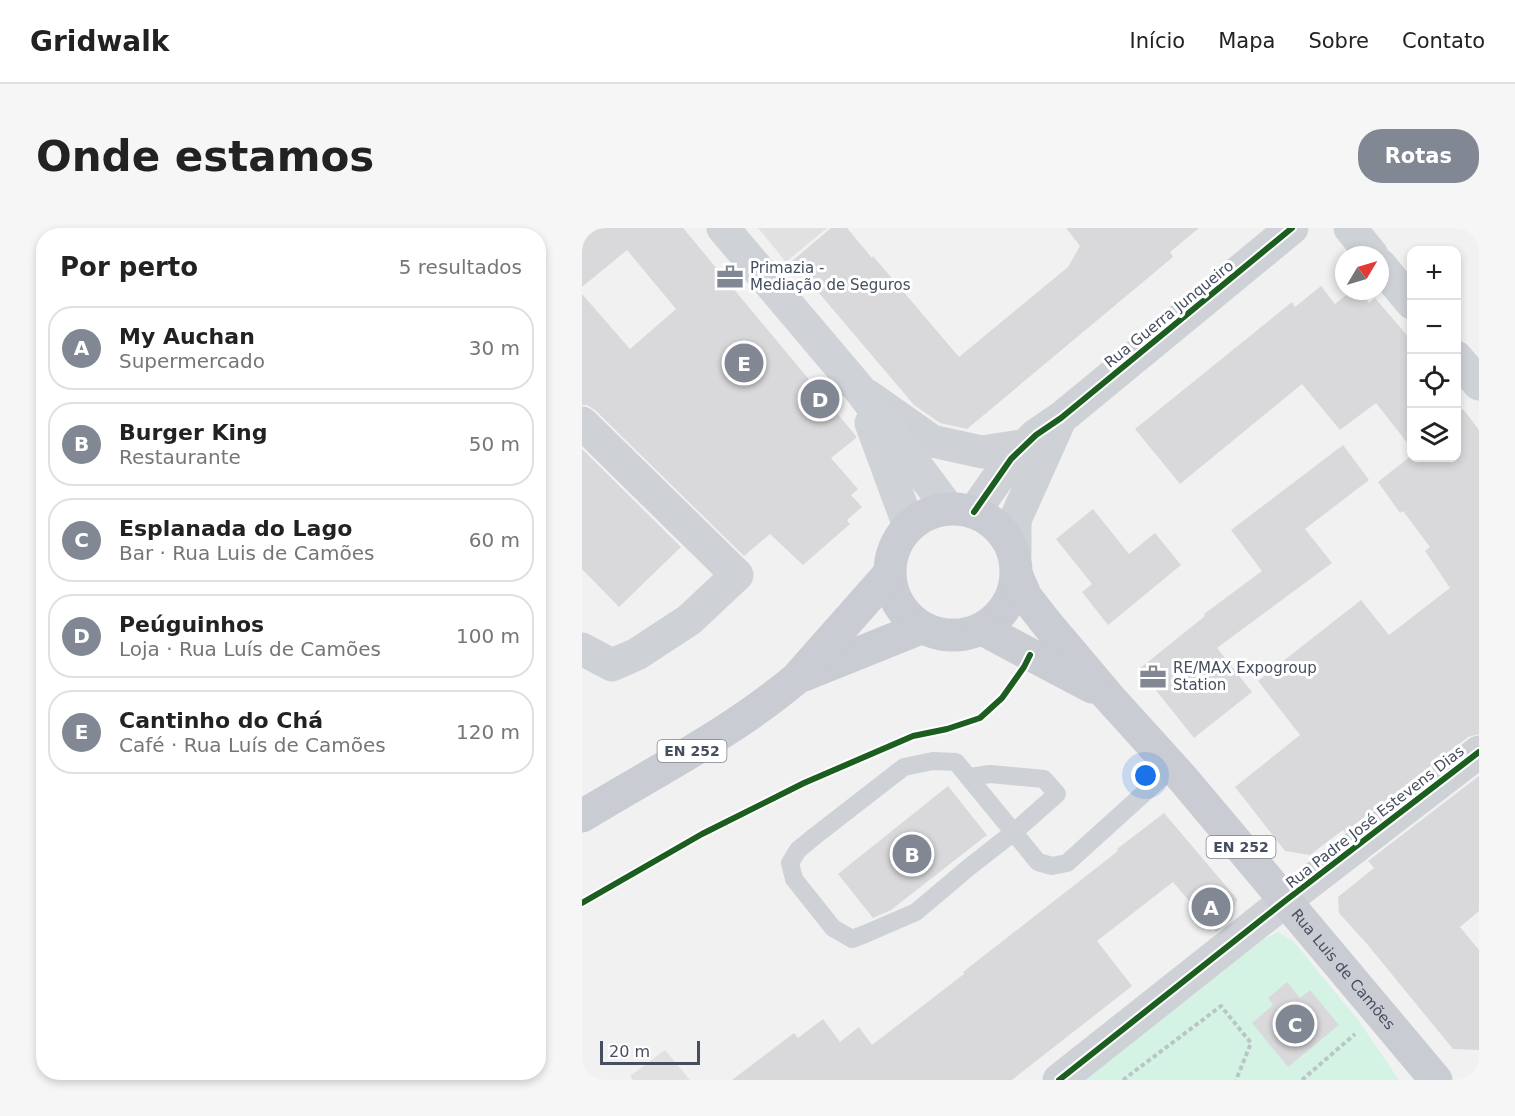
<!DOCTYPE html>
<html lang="pt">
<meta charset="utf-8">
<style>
body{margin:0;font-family:"DejaVu Sans",sans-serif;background:#f6f6f6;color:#222}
.controls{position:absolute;right:18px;top:18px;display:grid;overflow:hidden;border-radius:12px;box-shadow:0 3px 9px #0003}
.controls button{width:54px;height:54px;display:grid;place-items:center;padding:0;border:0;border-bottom:2px solid #e0e0e0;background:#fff;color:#222;font:30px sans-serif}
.compass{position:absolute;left:753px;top:18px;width:54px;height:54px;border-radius:50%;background:#fff;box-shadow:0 3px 9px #0003;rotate:52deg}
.scale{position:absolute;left:18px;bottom:15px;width:100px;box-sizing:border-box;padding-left:6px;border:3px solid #464f60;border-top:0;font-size:16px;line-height:21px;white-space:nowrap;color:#464f60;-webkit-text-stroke:4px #fff;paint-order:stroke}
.you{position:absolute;left:564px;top:548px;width:21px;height:21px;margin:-15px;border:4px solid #fff;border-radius:50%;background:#1a73e8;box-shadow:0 0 0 9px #1a73e833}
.badge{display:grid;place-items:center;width:39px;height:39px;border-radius:50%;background:#828893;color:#fff;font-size:20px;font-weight:700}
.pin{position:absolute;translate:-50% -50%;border:3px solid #fff;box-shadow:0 2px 6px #0006}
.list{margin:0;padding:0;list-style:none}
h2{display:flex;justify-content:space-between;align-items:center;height:78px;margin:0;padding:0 24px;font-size:26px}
h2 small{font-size:20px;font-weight:400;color:#767676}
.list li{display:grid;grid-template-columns:39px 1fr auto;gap:18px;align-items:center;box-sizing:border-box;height:84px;margin:0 12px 12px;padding:0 12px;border:2px solid #e0e0e0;border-radius:24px}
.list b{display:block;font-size:22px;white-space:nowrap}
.list p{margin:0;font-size:20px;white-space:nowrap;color:#767676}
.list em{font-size:20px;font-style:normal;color:#767676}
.icon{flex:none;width:33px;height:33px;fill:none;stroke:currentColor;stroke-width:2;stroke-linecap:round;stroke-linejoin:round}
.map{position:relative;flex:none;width:897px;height:852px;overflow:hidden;border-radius:24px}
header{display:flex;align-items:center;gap:36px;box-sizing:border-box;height:84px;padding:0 30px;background:#fff;border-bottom:2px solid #e0e0e0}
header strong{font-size:28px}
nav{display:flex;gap:33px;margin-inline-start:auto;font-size:21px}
.intro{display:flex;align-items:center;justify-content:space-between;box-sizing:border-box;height:144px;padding:0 36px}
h1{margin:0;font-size:42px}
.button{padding:15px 27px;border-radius:24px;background:#828893;color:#fff;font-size:21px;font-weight:700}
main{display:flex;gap:36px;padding:0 36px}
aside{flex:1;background:#fff;border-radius:24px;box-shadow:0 3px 9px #0003}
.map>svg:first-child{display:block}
.education{fill:#e2e1e2}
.green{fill:#d4f3e5}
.building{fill:#d9d9db}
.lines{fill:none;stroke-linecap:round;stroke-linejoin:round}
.path{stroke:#bac6c6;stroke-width:4;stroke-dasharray:4.5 3;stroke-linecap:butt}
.lane{stroke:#ced1d5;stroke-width:18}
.street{stroke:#ced1d5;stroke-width:33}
.secondary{stroke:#cfd2d6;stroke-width:33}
.primary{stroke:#c9ccd2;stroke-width:33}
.cycleway-casing{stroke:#fff;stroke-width:10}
.cycleway{stroke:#1b5e20;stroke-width:6}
.labels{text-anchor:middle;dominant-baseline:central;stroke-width:6;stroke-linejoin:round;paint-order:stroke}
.shield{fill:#fff;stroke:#7e8490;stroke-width:1.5}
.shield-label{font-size:14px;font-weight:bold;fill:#464f60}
.poi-label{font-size:15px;fill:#464f60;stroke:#fff;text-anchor:start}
.street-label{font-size:15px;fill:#464f60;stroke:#fff}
</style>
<header>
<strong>Gridwalk</strong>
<nav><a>Início</a><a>Mapa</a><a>Sobre</a><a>Contato</a></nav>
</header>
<div class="intro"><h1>Onde estamos</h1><a class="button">Rotas</a></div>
<main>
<aside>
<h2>Por perto<small>5 resultados</small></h2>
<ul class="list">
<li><span class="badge">A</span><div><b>My Auchan</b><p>Supermercado</p></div><em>30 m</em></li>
<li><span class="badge">B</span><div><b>Burger King</b><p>Restaurante</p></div><em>50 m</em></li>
<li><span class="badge">C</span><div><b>Esplanada do Lago</b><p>Bar · Rua Luis de Camões</p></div><em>60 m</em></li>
<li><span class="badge">D</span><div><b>Peúguinhos</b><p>Loja · Rua Luís de Camões</p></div><em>100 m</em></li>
<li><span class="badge">E</span><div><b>Cantinho do Chá</b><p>Café · Rua Luís de Camões</p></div><em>120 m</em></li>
</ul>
</aside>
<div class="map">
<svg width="897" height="852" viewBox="0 0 897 852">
<rect width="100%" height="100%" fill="#f2f1f1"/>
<path class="education" d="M176,0h69l-41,34z
M83,822l25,30h-57l-3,-4z"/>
<path class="green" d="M696,704l15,9 66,80 40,59h-317l182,-141z"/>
<path class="building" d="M0,0h101l173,208v2l-25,20 27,31 -7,6 11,12 -15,13 3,4 -47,41 -33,-31 -26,22 -149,-146 -8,-5h-5v-111l48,55 46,-40 -49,-59 -45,37z
M249,0h16l25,30 1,-2 86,101 109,-90 12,-21 -14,-18h133l-29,24 3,5 -206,172 -27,-6 -26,-18 -95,-112 -1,1 -27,-32z
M739,58l14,18 16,-13h9l9,12 6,-5 37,43v108l-36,-46 -36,27 -38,-46 -122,100 -45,-55 157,-127 3,5z
M881,181l16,21v304l-11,3 -123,95 -2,-2 -33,25 -25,-4 -50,-64 65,-52 -42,-54 103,-81 28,35 61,-47 -25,-37 5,-4 -27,-36 -3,2 -22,-31 34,-27v3h44v-44z
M761,217l26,35 -64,49 27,34 -115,85 35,44 -58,46 -55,-69 66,-53 -1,-2 58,-43 -31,-41z
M0,221l99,98 -62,60 -37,-38z
M511,281l36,45 26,-21 26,32 -73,60 -26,-33 10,-8 -36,-45z
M897,548v135l-19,16 19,23v100l-26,-1 -86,-105 -28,-31 -1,-16 36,-29 -6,-7z
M366,558l39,49 -96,75 -18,8 -35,-44z
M582,585l73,86 -5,20 -16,13 -43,-50 -76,59 35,45 -120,94h-280l62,-47 4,5 25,-19 17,23 19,-15 13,18 92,-71 -1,-2 155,-121 -1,-2z
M705,754l13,16 10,-8 29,35 -51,42 -36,-44 21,-18 -5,-7z"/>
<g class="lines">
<path class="path" d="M541,852l98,-74 30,37 -15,37
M720,852l53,-46"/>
<path class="lane" d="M387,549l21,-3 54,5 13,15 -43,38 -46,36 -52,44 -51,22 -13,5 -19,-11 -39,-49 -4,-16 8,-13 17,-14 89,-69 29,-6 23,1 82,100 14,4 15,-3 106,-96"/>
<path class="street" d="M768,0l22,27
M798,37l32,38
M874,129l23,27
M286,168l64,45 50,11 45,-7
M0,195l155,152 -48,45 -52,34 -25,11 -30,-16
M392,284l37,-53 25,-24 25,-17 231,-190
M433,327v-35l44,-98
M477,852l226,-179 194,-149"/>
<path class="secondary" d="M141,0l137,162 88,118
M289,195l38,103"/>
<g class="primary">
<circle cx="371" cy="344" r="63"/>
<path id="s1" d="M435,348l9,21 22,28 60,71 76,84 252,300"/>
<path d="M400,401l110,58"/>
<path d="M222,447l117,-47"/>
<path d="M0,588c72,-44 150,-83 215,-138l92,-104"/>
</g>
<defs>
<path id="cycleway" d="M392,284l37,-53 25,-24 25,-17 231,-190
M0,675l120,-69 102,-51 109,-47 34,-7 33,-11 22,-20 22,-31 6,-12
M477,852l226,-179 194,-149"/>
</defs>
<use href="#cycleway" class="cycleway-casing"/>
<use href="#cycleway" class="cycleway"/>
</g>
<defs>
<symbol id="office-bare" viewBox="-9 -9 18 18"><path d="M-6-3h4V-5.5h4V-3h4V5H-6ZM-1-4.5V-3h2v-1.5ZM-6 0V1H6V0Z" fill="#828893" stroke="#fff" stroke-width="2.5" paint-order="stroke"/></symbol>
</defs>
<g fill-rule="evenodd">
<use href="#office-bare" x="129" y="30" width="38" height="38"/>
<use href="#office-bare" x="552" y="430" width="38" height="38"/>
</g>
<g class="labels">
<g class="shield">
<rect x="75.5" y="512" width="69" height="22" rx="4.5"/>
<rect x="624.5" y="608" width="69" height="22" rx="4.5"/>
</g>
<g class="shield-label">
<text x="110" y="523">EN 252</text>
<text x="659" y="619">EN 252</text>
</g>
<g class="poi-label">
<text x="168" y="40">Primazia -<tspan x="168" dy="17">Mediação de Seguros</tspan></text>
<text x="591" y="440">RE/MAX Expogroup<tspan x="591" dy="17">Station</tspan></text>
</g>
<g class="street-label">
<text transform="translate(587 86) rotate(-39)">Rua Guerra Junqueiro</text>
<text transform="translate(793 589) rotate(-38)">Rua Padre José Estevens Dias</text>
<text stroke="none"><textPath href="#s1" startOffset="512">Rua Luis de Camões</textPath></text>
</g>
</g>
</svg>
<div class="controls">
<button>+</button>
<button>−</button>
<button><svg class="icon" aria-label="locate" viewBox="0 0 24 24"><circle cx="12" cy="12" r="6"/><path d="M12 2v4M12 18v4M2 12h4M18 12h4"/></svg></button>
<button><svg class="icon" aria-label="layers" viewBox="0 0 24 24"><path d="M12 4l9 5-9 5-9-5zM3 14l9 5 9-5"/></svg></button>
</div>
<svg class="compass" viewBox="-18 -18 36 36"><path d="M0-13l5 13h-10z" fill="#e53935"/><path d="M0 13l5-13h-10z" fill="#767676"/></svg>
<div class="scale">20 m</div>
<div class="you"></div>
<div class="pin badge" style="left:629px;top:679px">A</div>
<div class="pin badge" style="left:330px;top:626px">B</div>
<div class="pin badge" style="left:713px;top:796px">C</div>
<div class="pin badge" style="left:238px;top:171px">D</div>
<div class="pin badge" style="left:162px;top:135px">E</div>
</div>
</main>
